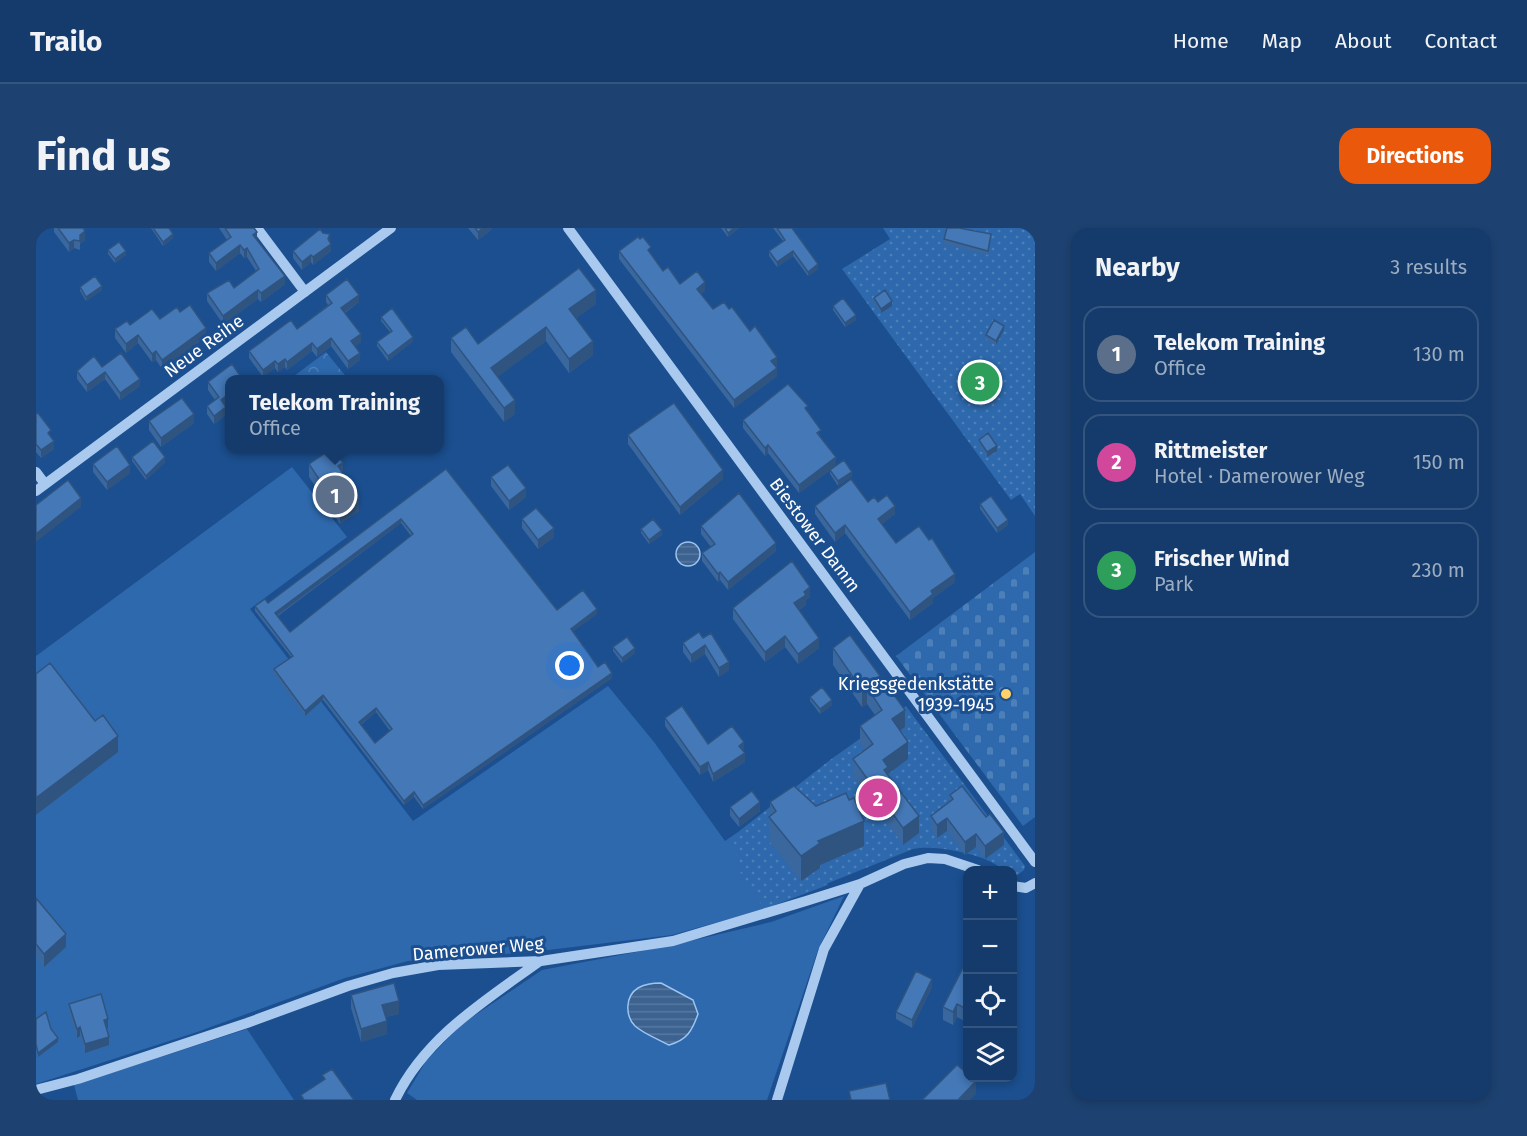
<!DOCTYPE html>
<meta charset="utf-8">
<style>
body{margin:0;font-family:"Fira Sans",sans-serif;background:#1d4271;color:#f1f3f6}
.controls{position:absolute;right:18px;bottom:18px;display:grid;overflow:hidden;border-radius:12px;box-shadow:0 3px 9px #0003}
.controls button{width:54px;height:54px;display:grid;place-items:center;padding:0;border:0;border-bottom:2px solid #33557e;background:#143b6b;color:#f1f3f6;font:30px sans-serif}
.you{position:absolute;left:534px;top:438px;width:21px;height:21px;margin:-15px;border:4px solid #fff;border-radius:50%;background:#1a73e8;box-shadow:0 0 0 9px #1a73e833}
.badge{display:grid;place-items:center;width:39px;height:39px;border-radius:50%;background:#ea580c;color:#fff;font-size:20px;font-weight:700}
.pin{position:absolute;translate:-50% -50%;border:3px solid #fff;box-shadow:0 2px 6px #0006}
.popup{position:absolute;left:189px;top:147px;width:219px;height:78px;box-sizing:border-box;display:grid;place-content:center;border-radius:12px;background:#143b6b;filter:drop-shadow(0 2px 4px #0005);font-size:20px;white-space:nowrap;color:#9dadc1}
.popup b{font-size:22px;color:#f1f3f6}
.popup::after{content:'';position:absolute;left:50%;top:100%;margin-left:-12px;border:12px solid transparent;border-top-color:#143b6b}
.list{margin:0;padding:0;list-style:none}
h2{display:flex;justify-content:space-between;align-items:center;height:78px;margin:0;padding:0 24px;font-size:26px}
h2 small{font-size:20px;font-weight:400;color:#9dadc1}
.list li{display:grid;grid-template-columns:39px 1fr auto;gap:18px;align-items:center;box-sizing:border-box;height:96px;margin:0 12px 12px;padding:0 12px;border:2px solid #33557e;border-radius:18px}
.list b{display:block;font-size:22px;white-space:nowrap}
.list p{margin:0;font-size:20px;white-space:nowrap;color:#9dadc1}
.list em{font-size:20px;font-style:normal;color:#9dadc1}
.icon{flex:none;width:33px;height:33px;fill:none;stroke:currentColor;stroke-width:2;stroke-linecap:round;stroke-linejoin:round}
.map{position:relative;flex:none;width:999px;height:872px;overflow:hidden;border-radius:18px}
header{display:flex;align-items:center;gap:36px;box-sizing:border-box;height:84px;padding:0 30px;background:#143b6b;border-bottom:2px solid #33557e}
header strong{font-size:28px}
nav{display:flex;gap:33px;margin-inline-start:auto;font-size:21px}
.intro{display:flex;align-items:center;justify-content:space-between;box-sizing:border-box;height:144px;padding:0 36px}
h1{margin:0;font-size:42px}
.button{padding:15px 27px;border-radius:18px;background:#ea580c;color:#fff;font-size:21px;font-weight:700}
main{display:flex;gap:36px;padding:0 36px}
aside{flex:1;background:#143b6b;border-radius:18px;box-shadow:0 3px 9px #0003}
.map>svg:first-child{display:block}
.grass{fill:#2e69ad}
.forest{fill:url(#forest-crowns)}
.cemetery{fill:url(#cemetery-stones)}
.garden{fill:url(#garden-dots)}
.water{fill:url(#water-rules);stroke:#9cc4f0;stroke-width:1.5}
.lines{fill:none;stroke-linecap:round;stroke-linejoin:round}
.minor{stroke:#a9c9ee;stroke-width:10}
.wall{fill:#3a679d;fill-rule:evenodd}
.shaded-wall{fill:#305480}
.building{fill:#4478b7;stroke:#305480;stroke-width:1.5;fill-rule:evenodd}
.poi-dot{fill:#ffd166;stroke:#1b4f8f;stroke-width:2}
.labels{text-anchor:middle;dominant-baseline:central;stroke-width:6;stroke-linejoin:round;paint-order:stroke}
.street-label{font-size:18px;fill:#fff;stroke:#1b4f8f}
.poi-label{font-size:18px;fill:#fff;stroke:#1b4f8f;text-anchor:end}
</style>
<header>
<strong>Trailo</strong>
<nav><a>Home</a><a>Map</a><a>About</a><a>Contact</a></nav>
</header>
<div class="intro"><h1>Find us</h1><a class="button">Directions</a></div>
<main>
<div class="map">
<svg width="999" height="872" viewBox="0 0 999 872">
<defs>
<pattern id="forest-crowns" width="20" height="18" patternUnits="userSpaceOnUse" patternTransform="scale(1.5)"><rect width="20" height="18" fill="#2e69ad"/><path d="M2 6a3 3 0 1 1 6 0M12 15a3 3 0 1 1 6 0" fill="none" stroke="#4d80b9"/></pattern>
<pattern id="cemetery-stones" width="16" height="16" patternUnits="userSpaceOnUse" patternTransform="scale(1.5)"><rect width="16" height="16" fill="#2e69ad"/><path d="M2 7V4a2 2 0 0 1 4 0v3zM10 15v-3a2 2 0 0 1 4 0v3z" fill="#4d80b9"/></pattern>
<pattern id="garden-dots" width="8" height="8" patternUnits="userSpaceOnUse" patternTransform="scale(1.5)"><rect width="8" height="8" fill="#2e69ad"/><path d="M2 2h.1M6 6h.1" fill="none" stroke="#4d80b9" stroke-width="1.8" stroke-linecap="round"/></pattern>
<pattern id="water-rules" width="6" height="5" patternUnits="userSpaceOnUse" patternTransform="scale(1.5)"><rect width="6" height="5" fill="#3c6290"/><path d="M0 2.5h6" fill="none" stroke="#597aa1"/></pattern>
</defs>
<rect width="100%" height="100%" fill="#1b4f8f"/>
<path class="grass" d="M256,239l55,70 -97,72 163,212 195,-135 46,56 71,99 10,-7 85,35 8,16 -64,24 -92,26 -140,17 -124,9 -63,17 -148,54 -161,52v-428z
M808,668l-26,54 -51,150h-350l-10,-7 19,-32 36,-37 80,-54 131,-25 98,-23z
M211,801l47,71h-216l-4,-15z"/>
<path class="forest" d="M290,124l22,27h-58z"/>
<path class="cemetery" d="M999,324v265l-12,9 -127,-170z"/>
<path class="garden" d="M847,0h152v288l-15,-22 -9,6 -169,-231 48,-30z
M870,478l119,160 -1,4 -8,6 -4,-6c-9,0 -16,-6 -25,-10 -20,-8 -53,-15 -74,-11l-149,60 -25,-39 -6,-34 97,-76z"/>
<path class="water" d="M640 326a12 12 0 1 1 24 0a12 12 0 1 1-24 0Z
M625,755l32,17 5,14c-6,17 -11,26 -29,31 -11,-6 -25,-11 -34,-19 -10,-10 -10,-30 3,-38 7,-4 15,-5 23,-5z"/>
<g class="lines">
<path class="minor" d="M221,0l48,64
M532,0l467,634
M0,244l9,12
M0,263l355,-263
M976,658l14,2 9,-5
M0,862l42,-11 169,-56 101,-37 45,-13 45,-8 103,-4 132,-20 133,-40 54,-17 44,-20 24,-6 17,1 33,11
M359,872c30,-63 91,-100 145,-139
M741,872l47,-151 36,-65"/>
</g>
<path class="wall" d="M18,0h29l2,12 -5,4v6l-6,-2 -5,4 -15,-20z
M115,0h18l4,10 -10,8z
M183,0h35l3,13 28,43 -24,18 -3,-3 -35,25 -16,-23v-8l27,-5 22,-17 -9,-14 -3,1 -4,-5 -24,18 -7,-9v-9l18,-13z
M432,0h24v1l-14,11z
M685,0h18l-11,9z
M737,0h19l26,41 -10,7 -15,-20 -16,11 -8,-11v-5l14,-10z
M955,10l-3,17 -44,-11v-5z
M293,14l2,9 -18,14 -2,-3 -9,8 -9,-12v-7z
M72,22l18,5 -11,8 -7,-9z
M583,23l32,4 12,16 17,13 25,6 -4,4 12,15h16l21,22 27,34 -2,1 2,10 -43,32 -115,-149z
M44,59l22,3 -16,11 -6,-10z
M290,67l33,7 -14,11 16,29 -6,4 5,14 -12,9 -17,-23 -14,11 -5,-6 -25,19 -2,-3 -7,5 -3,-4 -12,9 -14,-19v-7l48,-22 31,-24 -2,-3z
M838,70l18,8 -11,7 -7,-11z
M560,76l-20,14 17,37 -24,18 -23,-32 -49,36 18,37 -11,8 -53,-70v-14l27,6z
M797,78l23,14 -11,7 -12,-17z
M144,84l26,25 -44,32 -6,-9 -4,2 -14,-19 -12,10 -11,-15v-9l15,-4 30,-6z
M345,89l32,24 -25,20 -11,-15v-4l13,-10 -9,-11z
M968,102l-8,15 -10,-6v-4z
M66,139l38,19 -20,14 -15,-21 -18,13 -10,-13v-8z
M194,152v21l-5,4 1,10 -12,9 -7,-10v-8l8,-6 -7,-10v-8z
M772,185l28,53 -37,27 -31,-40 -3,3 -22,-28v-8z
M0,186l15,23 3,12 -13,9 -5,-6z
M113,193l45,2 -33,24 -12,-17z
M592,207l95,44 -43,36 -52,-71z
M943,212l18,11 -10,6 -8,-13z
M96,229l33,5 -19,18 -14,-19z
M57,236l37,9 -23,17 -14,-18z
M273,236l34,11 16,36 -19,13 -31,-47z
M410,241l111,141 40,4 -24,17 25,36 14,11 -189,131 -9,-12 -10,8 -81,-105 -18,16 -31,-42v-5l17,-12 -36,-46v-5l13,-3zM365,295l10,13 -121,96 -12,-16zM340,484l14,19 -15,12 -14,-18z
M794,242l22,6 -14,10 -8,-12z
M455,249l35,20 -17,13 -18,-24z
M832,274h10l17,12 -13,10 14,19 59,39 -22,16v5l-23,17 -65,-87 -10,9 -20,-28v-8z
M944,276l28,21 -11,8 -17,-24z
M486,291l32,18 -16,12 -16,-21z
M665,298l75,25 -48,39 -8,-10 -2,2 -16,-21v-8l9,-6 -10,-13z
M605,301l21,6 -13,9 -8,-11z
M774,369l-4,3v5l-7,5 20,38 -21,16 -13,-17 -20,15 -32,-43v-11z
M663,404l30,38 -10,7 -14,-23 -14,9 -8,-11v-9z
M577,419l22,6 -13,10 -9,-12z
M797,420l72,79 -5,4 8,28 -20,15v2l31,57 -16,12 -50,-69v-17l12,-8 -5,-7v-18l15,-11 -8,-11 -5,3 -29,-42z
M774,469l22,8 -12,9 -10,-13z
M629,490l43,26 36,6 -1,1 2,11 -32,20 -5,-12 -8,5 -35,-49z
M914,567l54,50 -19,14 -9,-12 -11,8 -18,-24 -10,7 -6,-9v-13l19,-15z
M734,574l94,44 -44,19v3l-19,13 -32,-40z
M694,579l30,4 -21,16 -9,-11z
M0,670l30,49 -22,20 -8,-10z
M932,732v63l-11,-6 -4,8 -10,-5v-13z
M896,759l-20,41 -16,-9v-7z
M315,767l48,19 -13,3 1,17 -26,8 -10,-34z
M33,776l39,24h-2l3,17 -24,8 -5,-17 -3,2 -8,-25z"/>
<path class="shaded-wall" d="M447,0h9v1l-14,11v-8z
M698,0h5l-11,9v-4z
M49,3v9l-5,4v6v-15z
M221,4v9l-4,-6z
M137,6v4l-10,8v-4z
M294,6l1,17 -18,14v-8l15,-18z
M38,12v8l-5,4v-9z
M204,17v8l-24,18v-8z
M211,20v9l-3,1v-8z
M90,23v4l-11,8v-4z
M757,23v5l-16,11v-5z
M275,27v7l-9,8v-8z
M782,36v5l-10,7v-4z
M249,48v8l-24,18v-9z
M669,54v8l-8,7v-8z
M66,58v4l-16,11v-4z
M222,62v9l-35,25v-8z
M560,62v14l-27,19v-14z
M323,67v7l-18,13v-7z
M856,73v5l-11,7v-4z
M820,87v5l-11,7v-4z
M968,98v4l-8,15v-4z
M510,99v14l-55,41v-14z
M170,100v9l-44,32v-9z
M325,106v8l-10,7v-8z
M102,107v8l-12,10v-9z
M377,109v4l-25,20v-5z
M295,110v8l-14,11v-8z
M557,113v14l-24,18v-14z
M276,115v8l-25,19v-8z
M120,123v9l-4,2v-8z
M324,125v7l-12,9v-8z
M741,129v8l-6,4v-8z
M249,131v8l-7,5v-8z
M239,133v7l-12,9v-7z
M741,140v8l-43,32v-8z
M69,144v7l-18,13v-7z
M104,151v7l-20,14v-7z
M194,165v8l-9,7v-8z
M479,172v14l-11,8v-14z
M190,179v8l-12,9v-8z
M158,186v9l-33,24v-9z
M18,213v8l-13,9v-8z
M732,217v8l-3,3v-8z
M961,218v5l-10,6v-5z
M129,229v5l-19,18v-4z
M800,229v9l-37,27v-8z
M307,235v13l-5,-10z
M94,237v8l-23,17v-8z
M687,242v9l-43,36v-8z
M816,244v4l-14,10v-5z
M490,260v9l-17,13v-9z
M45,270v9l-45,35v-8z
M323,270v13l-19,13v-13z
M859,278v8l-17,13v-8z
M365,291v4l-126,94v-4z
M972,292v5l-11,8v-5z
M809,297v8l-10,9v-9z
M518,300v9l-16,12v-9z
M626,302v5l-13,9v-4z
M740,315v8l-48,39v-8z
M684,344v8l-2,2v-8z
M919,346v8l-22,16v5l-23,17v-8l21,-21z
M774,359v10l-4,3v5l-12,8v-10l10,-11z
M561,381v5l-26,19v-4z
M749,408v11l-20,15v-10z
M783,410v10l-21,16v-10z
M669,417v9l-14,9v-8z
M599,420v5l-13,10v-5z
M693,434v8l-10,7v-9z
M576,445v5l-189,131v-4z
M831,459v17l-5,3v-17z
M287,467v5l-18,16v-5z
M796,472v5l-12,9v-5z
M340,480v4l-17,14v-4z
M869,482v17l-13,9v-17z
M82,508v16l-82,63v-17z
M708,514v8l-5,4v-8z
M872,514v17l-20,15v10l-4,3 -1,-27z
M709,525v9l-32,20v-8z
M672,534v8l-8,5v-8z
M378,564v5l-10,8v-4z
M724,574v9l-21,16v-8z
M883,588v17l-16,12v-17z
M911,590v13l-10,7v-13z
M828,593v25l-44,19v3l-19,13v-25l17,-15z
M968,604v13l-19,14v-13z
M940,606v13l-11,8v-13z
M30,706v13l-22,20v-13z
M896,751v8l-20,41v-8z
M363,773v13l-17,4v-13z
M921,776v13l-4,8v-13z
M72,791v9l-4,1v-9z
M351,793v13l-26,8v-13z
M44,799v9l-3,2v-9z
M73,809v8l-24,8v-9z
M22,810v4l-20,15v-4z
M940,853v13l-6,6h-12z"/>
<path class="building" d="M22,0h25l2,3 -5,4v6l-6,-1 -5,3z
M117,0h16l4,6 -10,8z
M189,0h29l3,4 -4,3 32,41 -24,17 -3,-3 -35,26 -16,-23 22,-13 5,8 25,-19 -12,-21 -3,2 -4,-5 -24,18 -7,-10 22,-16z
M439,0h8l-5,4z
M689,0h9l-6,5z
M741,0h15l26,36 -10,8 -15,-21 -16,11 -8,-11 16,-11z
M911,0h12l32,6 -3,17 -44,-12z
M284,1l3,4 7,1 -2,5 3,5 -18,13 -2,-2 -9,7 -9,-11z
M602,9l2,2 3,-2 8,10 -3,3 15,21 5,-4 12,17 17,-13 8,11 -8,7 16,20 11,-7 5,7 3,-2 18,24 5,-5 22,31 -6,4 6,7 -43,32 -115,-149z
M83,14l7,9 -11,8 -7,-9z
M543,40l17,22 -27,19 24,32 -24,18 -23,-32 -55,41 24,32 -11,8 -53,-70 15,-11 12,17z
M59,48l7,10 -16,11 -6,-10z
M311,51l12,16 -18,13 20,26 -10,7 9,12 -12,8 -17,-23 -14,11 -5,-6 -25,19 -2,-3 -7,5 -3,-3 -12,9 -14,-19 42,-31 6,9 35,-26 -6,-8z
M849,62l7,11 -11,8 -7,-11z
M807,70l13,17 -11,8 -12,-17z
M154,77l16,23 -44,32 -6,-9 -4,3 -14,-19 -12,9 -11,-15 12,-8 3,4 22,-16 8,10 17,-12 3,5z
M356,80l21,29 -25,19 -11,-14 15,-11 -11,-14z
M958,92l10,6 -8,15 -10,-6z
M85,125l19,26 -20,14 -15,-21 -18,13 -10,-14 17,-15 8,11z
M196,136l11,16h-13v13l-9,7 5,7 -12,9 -7,-10 12,-9 -11,-15z
M752,156l20,22 -3,2 16,22 -4,3 19,24 -37,28 -31,-40 -3,3 -22,-28z
M146,170l12,16 -33,24 -12,-17z
M638,175l49,67 -43,37 -52,-72z
M2,185l13,17 -3,3 6,8 -13,9 -5,-6v-30z
M952,205l9,13 -10,6 -8,-12z
M117,213l12,16 -19,19 -14,-19z
M81,218l13,19 -23,17 -14,-18z
M297,220l10,15 -5,3 21,32 -19,13 -31,-47z
M808,232l8,12 -14,9 -8,-11z
M472,237l18,23 -17,13 -18,-24z
M410,241l111,141 26,-20 14,19 -26,20 27,38 7,-5 7,11 -189,132 -9,-13 -10,9 -81,-106 -18,16 -31,-42 19,-13 -38,-50 10,-7 3,4zM365,291l12,15 -123,98 -15,-19zM340,480l16,21 -17,14 -16,-21z
M815,251l17,23 6,-5 4,5 9,-7 8,11 -17,13 18,24 23,-17 10,14 3,-2 23,36 -24,17 2,3 -23,18 -65,-87 -10,8 -20,-27z
M32,252l13,18 -45,36v-29z
M703,265l37,50 -48,39 -8,-10 -2,2 -16,-21 13,-9 -14,-18z
M955,268l17,24 -11,8 -17,-24z
M500,280l18,20 -16,12 -16,-21z
M617,291l9,11 -13,10 -8,-11z
M756,333l18,26 -6,5 2,3 -12,8 25,35 -21,16 -13,-18 -20,16 -32,-44z
M663,404l4,6 8,-5 18,29 -10,6 -14,-23 -14,10 -8,-12z
M814,407l55,75 -13,9 16,23 -25,18 5,7 -4,3 35,46 -16,12 -50,-69 20,-15 -13,-18 22,-16 -15,-23 -5,3 -29,-42z
M591,409l8,11 -13,10 -9,-11z
M14,435l45,58 8,-6 15,21 -82,62v-124z
M786,459l10,13 -12,9 -10,-12z
M646,478l26,38 24,-18 12,16 -5,4 6,7 -32,21 -5,-12 -8,5 -35,-49z
M758,558l22,20 30,-13 3,7 5,-2 10,23 -46,20 2,2 -19,13 -32,-39 7,-6 -6,-9z
M926,558l24,31 4,-3 14,18 -19,14 -9,-12 -11,8 -18,-24 -10,7 -6,-9 22,-17 -3,-4z
M716,563l8,11 -21,17 -9,-12z
M0,670l30,36 -22,20 -8,-10z
M931,732l1,50 -11,-6 -4,8 -10,-5z
M880,743l16,8 -20,41 -16,-8z
M358,755l5,18 -17,4 5,16 -26,8 -10,-34z
M65,766l7,25 -4,1 5,17 -24,7 -5,-17 -3,2 -8,-25z
M10,784l5,17 7,9 -20,15 -2,-9v-25z
M921,837l11,9v3h4l4,4 -18,19h-34l-1,-1z
M296,841l22,31h-50l-3,-5 24,-16 -3,-4z
M850,855l4,17h-39l-2,-9z"/>
<circle class="poi-dot" cx="970" cy="466" r="6"/>
<g class="labels">
<g class="street-label">
<text transform="translate(168 118) rotate(-36)">Neue Reihe</text>
<text transform="translate(779 307) rotate(53)">Biestower Damm</text>
<text transform="translate(442 721) rotate(-5)">Damerower Weg</text>
</g>
<g class="poi-label">
<text x="958" y="456">Kriegsgedenkstätte<tspan x="958" dy="21">1939-1945</tspan></text>
</g>
</g>
</svg>
<div class="controls">
<button>+</button>
<button>−</button>
<button><svg class="icon" aria-label="locate" viewBox="0 0 24 24"><circle cx="12" cy="12" r="6"/><path d="M12 2v4M12 18v4M2 12h4M18 12h4"/></svg></button>
<button><svg class="icon" aria-label="layers" viewBox="0 0 24 24"><path d="M12 4l9 5-9 5-9-5zM3 14l9 5 9-5"/></svg></button>
</div>
<div class="you"></div>
<div class="pin badge" style="left:299px;top:267px;background:#5c6f8a">1</div>
<div class="popup"><b>Telekom Training</b>Office</div>
<div class="pin badge" style="left:842px;top:570px;background:#d1479c">2</div>
<div class="pin badge" style="left:944px;top:154px;background:#2e9e5b">3</div>
</div>
<aside>
<h2>Nearby<small>3 results</small></h2>
<ul class="list">
<li><span class="badge" style="background:#5c6f8a">1</span><div><b>Telekom Training</b><p>Office</p></div><em>130 m</em></li>
<li><span class="badge" style="background:#d1479c">2</span><div><b>Rittmeister</b><p>Hotel · Damerower Weg</p></div><em>150 m</em></li>
<li><span class="badge" style="background:#2e9e5b">3</span><div><b>Frischer Wind</b><p>Park</p></div><em>230 m</em></li>
</ul>
</aside>
</main>
